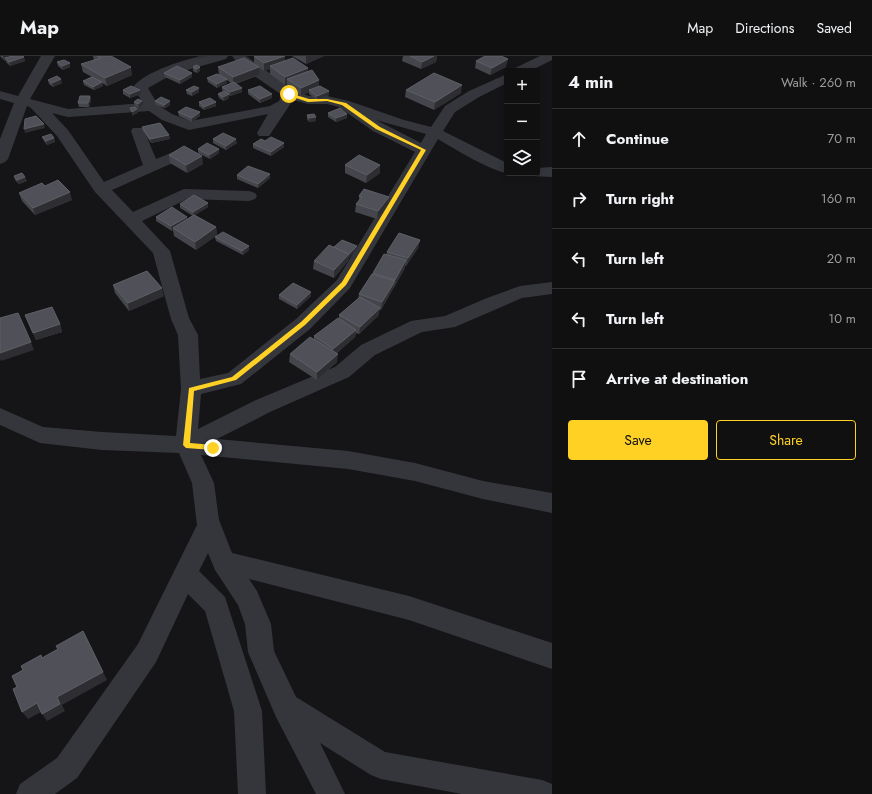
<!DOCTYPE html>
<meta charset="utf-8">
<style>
body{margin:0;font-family:Jost,sans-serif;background:#19191a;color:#f1f3f6}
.controls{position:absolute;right:12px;top:12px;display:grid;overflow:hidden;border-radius:4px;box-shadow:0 2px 6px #0003}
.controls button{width:36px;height:36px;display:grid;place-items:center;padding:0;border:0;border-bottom:1px solid #303031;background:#101011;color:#f1f3f6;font:20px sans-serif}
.stop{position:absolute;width:12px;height:12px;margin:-9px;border:3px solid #ffd125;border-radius:50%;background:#fff}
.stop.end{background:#ffd125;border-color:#fff;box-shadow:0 1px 4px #0008}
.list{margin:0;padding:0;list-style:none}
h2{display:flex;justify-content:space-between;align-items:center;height:52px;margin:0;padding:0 16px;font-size:17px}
h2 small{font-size:13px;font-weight:400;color:#9c9d9f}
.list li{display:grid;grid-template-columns:26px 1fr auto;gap:12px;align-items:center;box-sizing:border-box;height:60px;padding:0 16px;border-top:1px solid #303031}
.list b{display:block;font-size:15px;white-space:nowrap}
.list em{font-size:13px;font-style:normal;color:#9c9d9f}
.actions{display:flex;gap:8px;padding:12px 16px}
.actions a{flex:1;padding:9px 0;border:1px solid #ffd125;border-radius:4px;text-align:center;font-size:14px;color:#ffd125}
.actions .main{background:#ffd125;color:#111}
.icon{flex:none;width:22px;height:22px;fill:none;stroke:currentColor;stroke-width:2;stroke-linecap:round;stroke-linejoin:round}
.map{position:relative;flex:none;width:552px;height:738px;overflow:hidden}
header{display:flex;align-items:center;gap:24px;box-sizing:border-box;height:56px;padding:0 20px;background:#101011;border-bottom:1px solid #303031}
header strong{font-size:19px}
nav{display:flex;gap:22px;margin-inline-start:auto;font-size:14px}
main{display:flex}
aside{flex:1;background:#101011}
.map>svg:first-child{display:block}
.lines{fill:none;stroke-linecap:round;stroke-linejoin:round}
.minor{fill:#35363c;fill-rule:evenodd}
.wall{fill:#45464c}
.shaded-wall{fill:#2e2e32}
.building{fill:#505158;stroke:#5d5f67}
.route{fill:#ffd125}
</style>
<header>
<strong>Map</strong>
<nav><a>Map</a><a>Directions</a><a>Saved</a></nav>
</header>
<main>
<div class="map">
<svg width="552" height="738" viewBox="0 0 552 738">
<rect width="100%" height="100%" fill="#151517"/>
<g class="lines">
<path class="minor" d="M41,0h14l-25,43 38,10 75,-6 -10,-16c11,-15 54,-29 72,-31 7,0 15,0 23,0l-2,3 -53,15 -25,14 10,17 14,9 18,7 80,-15 9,-5 3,-6 -42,-29 -8,-10h14l48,35 15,5h18l22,5 55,19 27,7 14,-21 24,-15 38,-17v9l-28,14 -24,15 -12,19 64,32v10h3c-13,2 -59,-26 -72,-34l-88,149 -40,41 -69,55 -40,10 -3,35 58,-29 79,-33 26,-22 50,-24 34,-5 42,-18 33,-12 32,-4v12l-30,4 -67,29 -33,5 -47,23 -26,22 -79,35 -53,27 131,12 67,12 68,18 69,12v20l-69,-14 -68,-18 -67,-12 -147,-14 13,28 5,37 13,33 177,43 143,47v26l-143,-49 -160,-41 8,12 14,33 3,27 22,46 89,55 157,28 10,4v10h-90l-81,-15 -10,-4 -51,-32 25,51h-29l-40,-77 -28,-65 -3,-28 -7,-19 -23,-35 -7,-17 -9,18 26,26 37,114 4,83h-28l-4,-83 -29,-100 -17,-17 -32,68 -79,116 -22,16h-39l4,-10 37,-26 81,-114 59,-119 -5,-42 -13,-30 -77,-3 -62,-7 -40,-18v-17l43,19 59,5 74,4 5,-47 -3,-54 -7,-16 -18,-66 -58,-61 -38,-56 -26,-28 -4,-2 -19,53 -3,3 -5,2v-25l14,-36 -14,-4v-8l18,5zM293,44l15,4h19l12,3 34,24 42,21 -78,128 -41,39 -68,54 -28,6 -2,-44 -9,-17 -19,-67 -28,-30 45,-22 62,2 6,-2 2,-3 -2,-3 -6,-2 -65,-2 -51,23 -21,-22 74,-33 3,-3 -3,-3h-10l-20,8 -13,-31h-10l-2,3 12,34 -39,17 -36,-52 -16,-17 16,4 81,-6 13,9 27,10 79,-16 -11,19 2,3h10zM376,64l50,14 -5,9z
M540,0h12v4l-22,11h-17l2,-3z
M552,111v10l-20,-1 -3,-3h8v-5z"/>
</g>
<path class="wall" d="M0,0h23l2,5 -15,5 -4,-4v-1h-1z
M93,0h18l21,19 -25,11 -5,-3 1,3 -9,4 -10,-5 -1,-4 9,-4 -9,-5 -2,-8 13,-3z
M254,0h31v5l23,10 11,9v6l10,9 -12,5 -8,-6v-2l-8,4 -14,-9v-3l-2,1 -15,-11v-5l-6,2 -10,-7z
M292,0h32l-18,8z
M403,0h34l-1,6 -15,7 -19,-8z
M476,5l30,6 -16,8 -15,-7z
M57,6l13,5 -7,3 -5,-4z
M193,11h7v4l-3,2 -4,-2z
M218,11h41v8l-24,9 7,8 -12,4 -1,-1v3l-5,3 -5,-3 -1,-4 6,-3 -2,-1v-3l9,-4 -4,-3v3l-10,5 -9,-6 -1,-4 12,-3z
M164,17l28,4 -12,7 -15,-7z
M48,24l14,3 -9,4 -4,-3z
M123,34l18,4 -11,4 -7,-4z
M186,34l13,2 -7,4 -5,-2z
M248,34l24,4v4l-12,5 -12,-9z
M406,34l55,3 -27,17 -29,-13z
M90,40l1,4 -2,7h-10l-1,-4z
M155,45l15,4 -5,3 -9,-3z
M134,46l9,3 -4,3 -4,-2z
M199,46l17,4 -12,4 -5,-4z
M178,56h22v4l-8,6 -13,-6z
M328,57l19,1v4l-11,4 -8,-5z
M307,59l9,6 -7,1 -2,-3z
M142,71l27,8 1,4 -19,4 -8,-12z
M42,81l12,1 1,4 -8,3 -3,-4z
M213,83l24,4 -11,7 -13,-7z
M265,85l19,6 -13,9 -18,-8v-4z
M198,93h21v4l-9,6 -12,-6z
M169,99l34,9 -16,9 -17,-10z
M345,109l35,8 -14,10 -21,-10z
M237,119l33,3 -12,10 -21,-9z
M14,120l13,5 -8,3 -4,-4z
M45,130l27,14 -37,15 -13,-14 -3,-8z
M359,140l30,1 -1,8 -11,14 -22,-7 1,-8 3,-3z
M180,148l28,3 -13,8 21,12 1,8 -21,15 -22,-14 -1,-6 -1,1 -16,-10v-4l31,2 6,-3 -13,-8z
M215,181l34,9v4l-6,5 -27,-14z
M420,184l-2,8 -12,18h-1v2l-24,42 -1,-1 -2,7 -19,18 -3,-1 -1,4 -18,16v9l-20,18 -28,-18 1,-8 24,-15v-3l25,-17v-4l19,-16 1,-5 13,-20 1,-1 13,-18 1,-3z
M334,191l22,3 -7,8 -1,3 -14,17 -21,-9 1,-8z
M113,229l51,11 -35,15 -14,-18z
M279,239l32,1 -14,13 -18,-10z
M25,259l35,9 2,8 -26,8z"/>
<path class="shaded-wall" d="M3,0h20l-16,5 -2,-3 1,3h-1z
M198,0h10l-10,3z
M285,0v8l-15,2v3l-6,2v-8z
M306,0h18l-18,8z
M434,0h3l-1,6 -15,7 1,-7z
M24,1l1,4 -15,5 -1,-4z
M508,3l-2,8 -16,8 2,-7z
M70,7v4l-7,3 -1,-4z
M131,11l1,8 -25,11 -2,-8z
M200,11v4l-3,2v-4z
M259,11v8l-26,9v-7z
M308,12v8l-21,3v5l-2,1v-8z
M192,17v4l-12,7v-4z
M61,23l1,4 -9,4 -1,-4z
M227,23v4l-10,5v-4z
M319,24v8l-10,2v2l-8,4v-8z
M102,26l1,4 -9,4 -1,-3z
M462,29l-1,8 -27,17 1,-8z
M199,32v4l-7,4v-4z
M242,32v4l-12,4v-4z
M140,34l1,4 -11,4v-4z
M329,35v4l-12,5v-4z
M229,38v4l-5,3 -1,-4z
M272,38v4l-12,5v-4z
M90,40l1,4 -2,7 -1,-4z
M142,45l1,4 -4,3 -1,-4z
M170,45v4l-5,3 -1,-3z
M216,46v4l-12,4v-3z
M137,53l1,4 -6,3v-4z
M200,56v4l-8,6v-4z
M347,58v4l-11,4v-4z
M316,61v4l-7,1v-4z
M44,68l1,4 -20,5 -1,-4z
M169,79l1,4 -19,4 -1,-4z
M54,82l1,4 -8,3 -1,-4z
M236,83l1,4 -11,7v-4z
M284,87v4l-13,9v-4z
M219,93v4l-9,6 -1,-4z
M202,100l1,8 -16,9 -1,-8z
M380,109v8l-14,10 1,-8z
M270,118v4l-12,10v-4z
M25,121l2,4 -8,3 -2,-4z
M70,136l2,8 -37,15 -2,-7z
M389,141l-1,8 -11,14 1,-8z
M208,147v4l-14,9 -1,-4z
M187,161l1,4 -15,7v2l-1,1 -1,-5z
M216,171l1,8 -21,15 -1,-8z
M420,184l-2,8 -12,18 2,-8z
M249,190v4l-6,5 -1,-4z
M357,190l-1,4 -7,8 -1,3 -14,17v-8z
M406,204l-1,8 -11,20 1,-8z
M395,225l-2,8 -12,21 1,-8z
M162,232l2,8 -35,15 -1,-8z
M311,236v4l-14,13v-4z
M380,252l-2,8 -19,18 1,-7z
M60,268l2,8 -26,8 -3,-7z
M356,274l-1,7 -23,20 1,-8z
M31,286l3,8 -33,11 -1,-2v-6z
M338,298l-1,8 -20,18v-8z
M83,575l24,49 -45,25 3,6 -18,10 -5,-7 15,-17z
M37,647l6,8 -15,8 -6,-7z"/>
<path class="building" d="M13,0h9l2,1 -15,5 -4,-4z
M97,0h14l20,11 -26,11 -24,-14 20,-6z
M254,0h31l-21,7z
M410,0h24l-12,6z
M485,0h16l7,3 -16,9 -16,-7z
M244,2l15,9 -26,10 -15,-10z
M293,2l15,10 -23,9 -15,-11z
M64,4l6,3 -8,3 -5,-4z
M196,9l4,2 -3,2 -4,-2z
M177,10l15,7 -12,7 -16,-7z
M312,14l7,10 -18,8 -14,-9z
M434,17l28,12 -27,17 -29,-12z
M217,18l10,5 -10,5 -10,-6z
M57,20l4,3 -9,4 -4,-3z
M92,21l10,5 -9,5 -10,-6z
M234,26l8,6 -12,4 -8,-5z
M131,30l9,4 -10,4 -7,-4z
M194,30l5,2 -7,4 -6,-2z
M260,30l12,8 -12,5 -12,-9z
M320,30l9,5 -12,5 -8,-6z
M224,35l5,3 -6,3 -5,-3z
M80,40h10l-2,7h-10z
M161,41l9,4 -6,4 -9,-4z
M210,42l6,4 -12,5 -5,-5z
M138,43l4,2 -4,3 -4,-2z
M135,51l2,2 -5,3 -2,-4z
M186,51l14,5 -8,6 -14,-6z
M340,52l7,6 -11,4 -8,-5z
M314,58l2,3 -7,1 -2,-3z
M36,60l8,8 -20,5 1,-10z
M160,67l9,12 -19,4 -8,-12z
M223,77l13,6 -10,7 -13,-7z
M51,78l3,4 -8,3 -4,-4z
M271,81l13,6 -13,9 -18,-8 8,-5 4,2z
M207,87l12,6 -10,6 -11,-6z
M184,90l18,10 -16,9 -17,-10z
M359,99l21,10 -13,10 -22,-10z
M248,110l22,8 -12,10 -21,-9z
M22,117l3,4 -8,3 -3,-4z
M58,124l12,12 -37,16 -14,-15 23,-10 3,3z
M364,133l25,8 -11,14 -22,-7 6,-7 -3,-1z
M194,139l14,8 -15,9 -13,-8z
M172,151l15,10 -16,9 -15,-9z
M194,159l22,12 -21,15 -22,-14z
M223,176l26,14 -7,5 -27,-14z
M399,177l21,7 -12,18 -21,-6z
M342,184l15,6 -8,8 -15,-7z
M329,189l20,9 -15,16 -20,-9z
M384,198l22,6 -11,20 -22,-7z
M147,215l15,17 -34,15 -15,-18z
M372,218l23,7 -13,21 -23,-8z
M293,227l18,9 -14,13 -18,-10z
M360,241l20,11 -20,19 -21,-12z
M52,251l8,17 -27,9 -8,-18z
M18,257l13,29 -31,11v-35z
M338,262l18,12 -23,19 -19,-13z
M310,281l28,17 -21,18 -27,-18z
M83,575l20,41 -46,25 3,7 -18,10 -5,-11 -15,9 -9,-23 4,-2 -5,-11 11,-6 -2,-4 20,-11 1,3 16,-9 -2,-3z"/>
<path class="route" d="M289,37l20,6h18l19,4 34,24 46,23 -80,135 -41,40 -69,55 -42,11 -4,52 23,2 4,3 -4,2 -27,-2 -3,-3 6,-57 43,-11 69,-55 41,-40 79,-132 -45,-21 -34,-24 -15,-4 -19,1 -21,-7z"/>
</svg>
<div class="controls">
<button>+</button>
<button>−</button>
<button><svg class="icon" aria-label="layers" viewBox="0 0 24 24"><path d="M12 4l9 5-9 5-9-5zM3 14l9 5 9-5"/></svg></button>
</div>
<div class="stop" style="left:289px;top:38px"></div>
<div class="stop end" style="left:213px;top:392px"></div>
</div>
<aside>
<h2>4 min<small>Walk · 260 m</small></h2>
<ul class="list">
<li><svg class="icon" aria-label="ahead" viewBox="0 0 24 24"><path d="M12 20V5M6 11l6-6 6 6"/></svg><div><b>Continue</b></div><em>70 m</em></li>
<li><svg class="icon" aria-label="right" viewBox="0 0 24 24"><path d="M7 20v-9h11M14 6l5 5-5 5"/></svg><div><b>Turn right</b></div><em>160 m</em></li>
<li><svg class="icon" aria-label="left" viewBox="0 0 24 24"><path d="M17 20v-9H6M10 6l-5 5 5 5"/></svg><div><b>Turn left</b></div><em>20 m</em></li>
<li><svg class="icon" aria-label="left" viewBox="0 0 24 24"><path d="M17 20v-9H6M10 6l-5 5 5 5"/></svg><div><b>Turn left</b></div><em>10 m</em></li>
<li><svg class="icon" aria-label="arrive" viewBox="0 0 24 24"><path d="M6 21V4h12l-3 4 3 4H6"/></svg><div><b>Arrive at destination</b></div></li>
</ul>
<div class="actions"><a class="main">Save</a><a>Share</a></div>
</aside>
</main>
